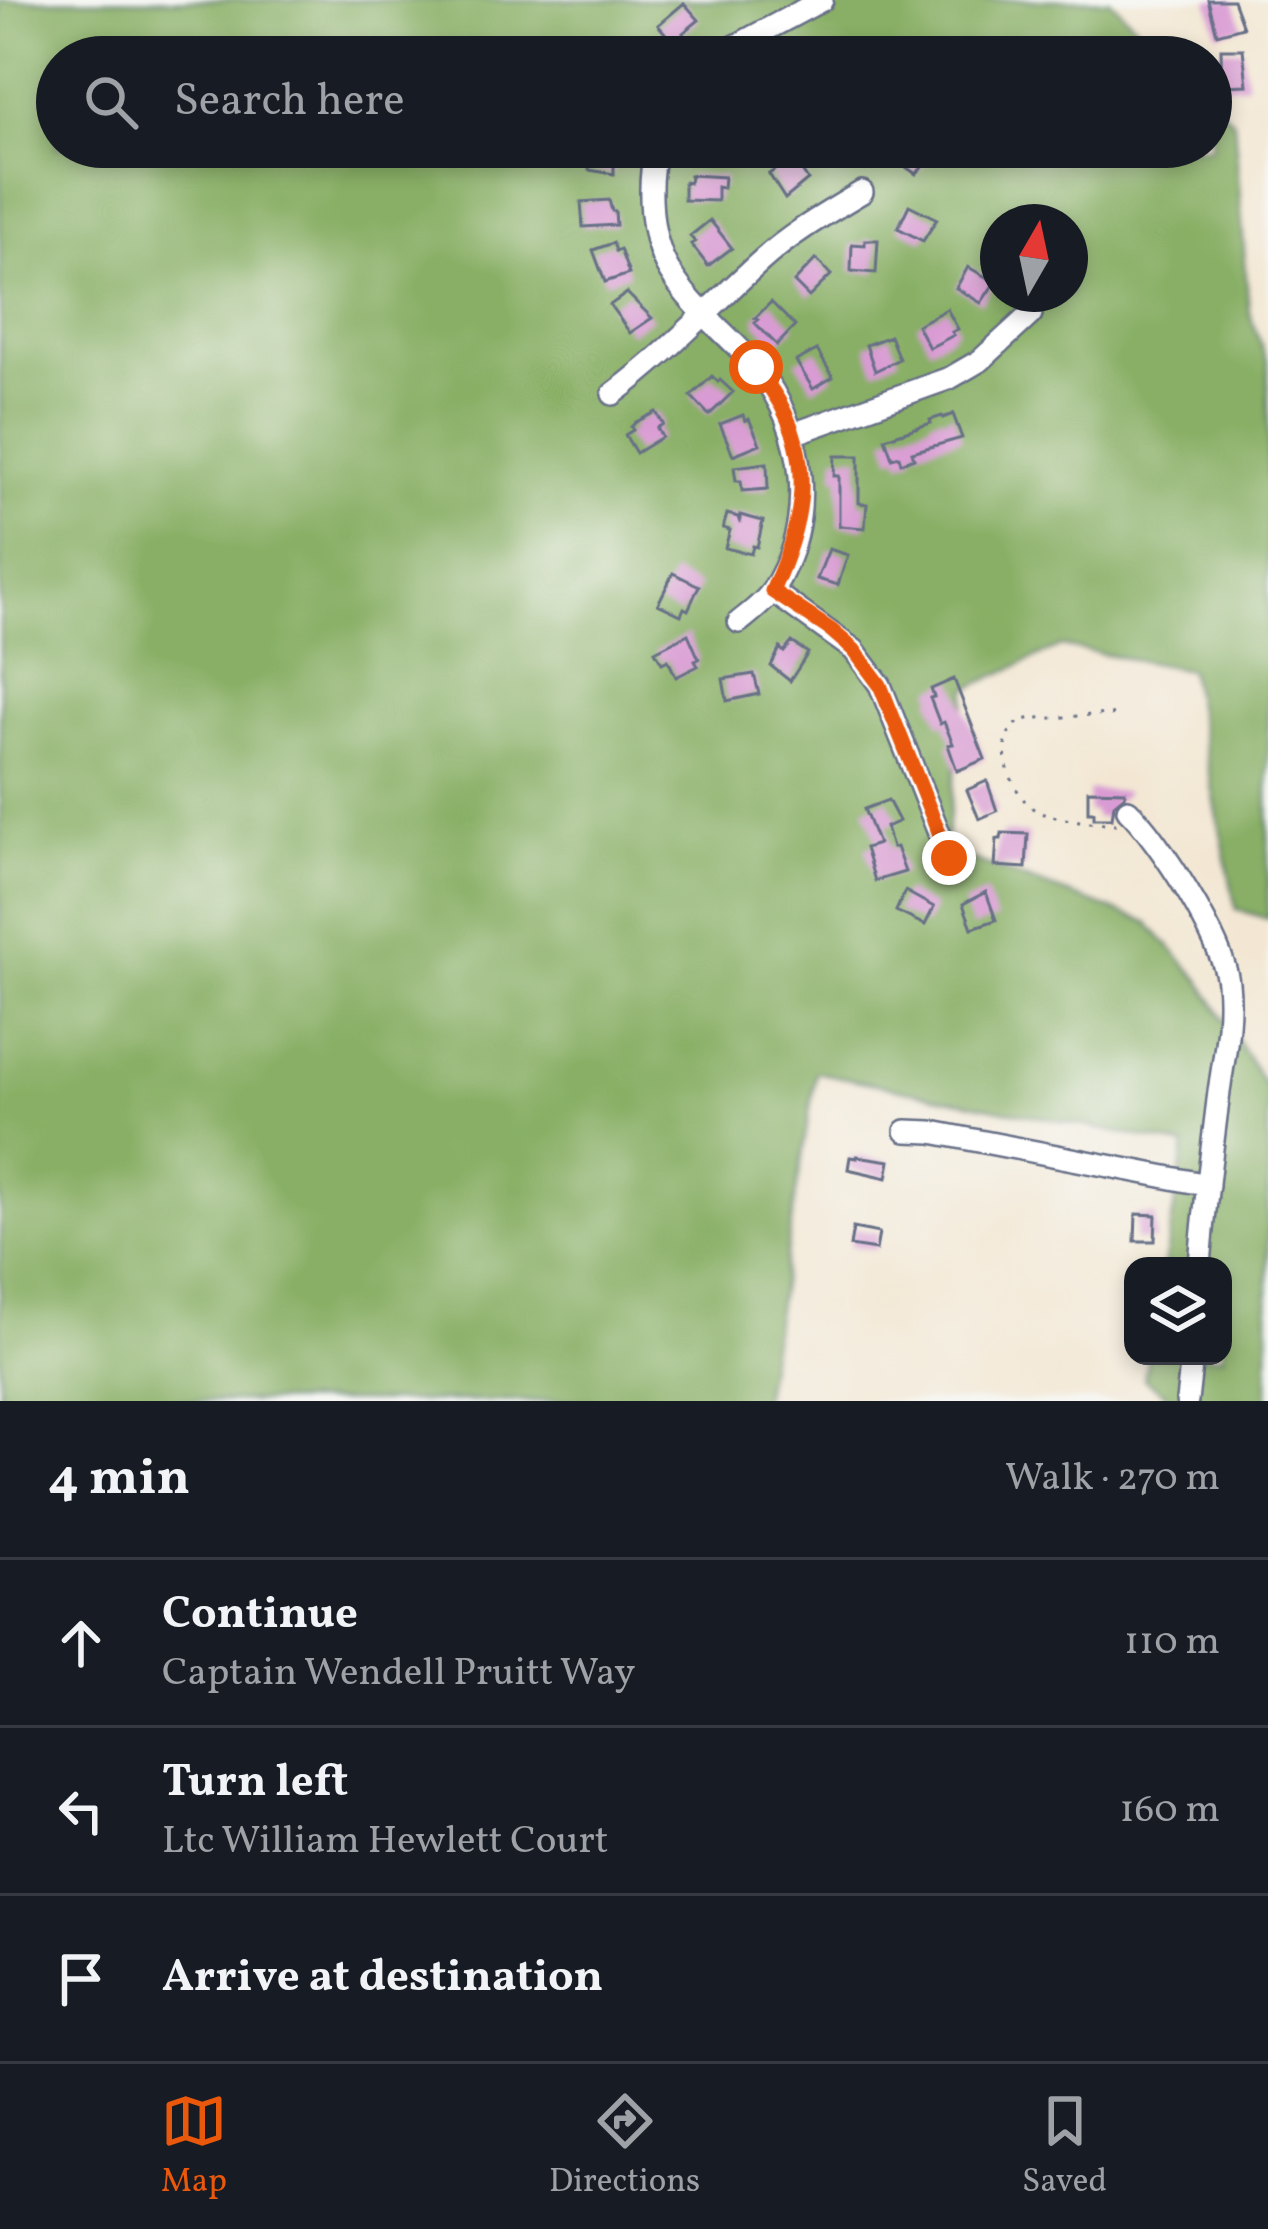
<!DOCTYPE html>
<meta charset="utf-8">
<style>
body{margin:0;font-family:Vollkorn,serif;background:#242831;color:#f1f3f6}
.controls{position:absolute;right:36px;bottom:36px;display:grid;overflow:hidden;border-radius:24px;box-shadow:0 6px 18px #0003}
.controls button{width:108px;height:108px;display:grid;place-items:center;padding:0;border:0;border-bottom:3px solid #363941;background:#171b24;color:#f1f3f6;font:60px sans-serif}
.compass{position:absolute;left:980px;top:204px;width:108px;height:108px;border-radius:50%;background:#171b24;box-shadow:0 6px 18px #0003;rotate:9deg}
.stop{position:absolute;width:36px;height:36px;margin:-27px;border:9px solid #ea580c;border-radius:50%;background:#fff}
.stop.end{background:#ea580c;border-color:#fff;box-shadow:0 3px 12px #0008}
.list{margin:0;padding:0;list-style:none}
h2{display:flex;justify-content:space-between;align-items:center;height:156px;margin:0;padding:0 48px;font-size:51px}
h2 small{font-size:39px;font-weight:400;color:#9ea1a6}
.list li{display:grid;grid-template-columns:78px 1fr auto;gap:36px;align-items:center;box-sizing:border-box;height:168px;padding:0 48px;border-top:3px solid #363941}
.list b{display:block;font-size:45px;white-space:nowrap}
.list p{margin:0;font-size:39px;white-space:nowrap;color:#9ea1a6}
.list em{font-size:39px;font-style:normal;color:#9ea1a6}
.icon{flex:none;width:66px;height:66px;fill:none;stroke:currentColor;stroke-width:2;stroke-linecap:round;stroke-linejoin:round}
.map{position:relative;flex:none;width:1268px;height:1401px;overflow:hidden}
.search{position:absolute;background:#171b24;box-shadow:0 6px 18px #0003;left:36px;right:36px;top:36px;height:132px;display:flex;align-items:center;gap:30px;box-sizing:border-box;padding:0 42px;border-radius:66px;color:#9ea1a6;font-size:45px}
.sheet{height:660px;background:#171b24}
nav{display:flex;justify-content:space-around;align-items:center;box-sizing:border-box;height:168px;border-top:3px solid #363941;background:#171b24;font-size:33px;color:#9ea1a6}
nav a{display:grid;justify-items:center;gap:6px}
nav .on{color:#ea580c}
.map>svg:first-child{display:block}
.forest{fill:#88af65;stroke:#526f62;stroke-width:3;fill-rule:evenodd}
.building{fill:#d99bd3}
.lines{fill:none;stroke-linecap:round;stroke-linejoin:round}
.minor-casing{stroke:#676f87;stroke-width:26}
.path{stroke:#676f87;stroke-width:3;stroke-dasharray:3 9;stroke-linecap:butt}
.minor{stroke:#fff;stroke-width:21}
.route{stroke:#ea580c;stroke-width:15}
</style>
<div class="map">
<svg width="1268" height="1401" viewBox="0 0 1268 1401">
<rect width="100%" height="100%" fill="#f6f6f2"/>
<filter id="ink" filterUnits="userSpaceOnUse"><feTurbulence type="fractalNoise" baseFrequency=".00833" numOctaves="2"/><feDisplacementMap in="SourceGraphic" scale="24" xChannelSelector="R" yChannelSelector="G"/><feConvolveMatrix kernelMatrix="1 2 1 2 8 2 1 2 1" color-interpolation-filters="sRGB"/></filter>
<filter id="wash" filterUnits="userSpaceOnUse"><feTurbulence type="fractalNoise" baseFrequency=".004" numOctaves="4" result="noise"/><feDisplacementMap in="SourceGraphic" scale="48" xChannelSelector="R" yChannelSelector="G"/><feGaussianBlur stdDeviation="2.7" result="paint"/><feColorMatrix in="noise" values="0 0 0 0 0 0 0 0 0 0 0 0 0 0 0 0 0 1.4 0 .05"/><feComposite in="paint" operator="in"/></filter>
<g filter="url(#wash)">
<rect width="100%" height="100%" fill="#f3e7d3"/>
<path class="forest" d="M0,0h1110l58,57h-1111v90h1154v-48l23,23 15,190 19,52v555l-32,-10 -47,-239 -128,-24 -94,43 -23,161 203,72 53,58 68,111v310h-92l-32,-22 4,-23h75v-90h-59l21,-120 -369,-74 -54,329h-762zM998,222h72v72h-72z"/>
<g id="blocks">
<path class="building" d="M1208,0h25l10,27 -26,7z
M684,3l15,17 -16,13 2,3 -10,9 -17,-20z
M1221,49h22l4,36 -25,1z
M592,147h22v27l-25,-4z
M891,147h33l9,9 -17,18 -16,-11 3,-4z
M789,151l19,29 -23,19 -16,-25 10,-7 -5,-7z
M690,175l34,2 -1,11 -6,-1v14l-33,-1v-18l5,1z
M609,200l3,11h3l1,14 -33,2 -2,-25z
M909,205l28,14 -14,22 -25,-13z
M710,220l22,28 -24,18 -17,-22 4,-2 -5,-6z
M865,240h13l-2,33 -25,-2 1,-27 13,1z
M613,243l3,8 4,-2 9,25 -24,8 -12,-32z
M816,259l15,16 -22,22 -15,-15z
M968,267l27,15 -14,21 -25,-15z
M627,293l25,25 -22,15 -20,-28z
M771,302l24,24 -18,19 -22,-22 3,-3 -3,-2z
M947,309l11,20 -6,3 2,3 -25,13 -12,-23z
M890,336l9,23 -24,12 -9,-26z
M817,350l16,27 -20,12 -17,-28z
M712,376l6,6 2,-2 13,12 -24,23 -18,-19z
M656,412l7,12 -6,4 5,9 -26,16 -11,-18 8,-5 -2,-3 5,-5z
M953,414l9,24 -50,14 2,6 -13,5 -2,-7 -7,2 -7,-20 46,-15 -1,-3 12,-4 1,2z
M743,415l2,6 4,-2 11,25 -27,11 -13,-31z
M835,456h24v47l8,1 -2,24 -26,-2v-50h-5z
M767,463l1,26 -26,2 -1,-10h-5l-2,-14z
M727,514l11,3 2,6v-8l23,6 -6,26 -4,-1 -2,8 -26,-6 5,-18 -7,-2z
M829,549l19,6 -10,30 -21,-6z
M673,573l26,13 -11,24 -4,-2 -3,7 -23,-11z
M688,634l11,25 -4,2 3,5 -22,11 -8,-17 -6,3 -7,-12z
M792,642l16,11 -18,28 -19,-15 9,-18 4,4z
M754,674l5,20 -32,7 -4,-22z
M954,679l31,80 -28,12 -9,-26 5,-1 -9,-22 -4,2 -10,-26 4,-1 -3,-8z
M987,781l10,30 -18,8 -12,-29z
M1088,790l37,1v4l-11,9 -2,14h-18v-6h-6z
M888,800l11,21 -13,6 6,21 4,-1 9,25 -30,9 -10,-33 13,-4 -14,-35z
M1002,833l26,1 -2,34 -31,-2 2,-27h4z
M905,891l29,16 -9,18 -29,-14z
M986,892l10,28 -24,8 -9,-24z
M857,1156l33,5 -3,17 -39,-9 2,-12 7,1z
M1136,1214l20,1 -1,26h-20z
M853,1228l26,5 -3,17 -26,-4z"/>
</g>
</g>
<g filter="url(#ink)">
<use href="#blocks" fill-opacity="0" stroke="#676f87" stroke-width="3"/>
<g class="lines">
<defs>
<path id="minor" d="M715,57l107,-57
M656,147c-9,39 -7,91 14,125 23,38 59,62 86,95 51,62 61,155 16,224 -8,12 -22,22 -33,31
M613,394c54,-40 98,-88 148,-133 31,-28 66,-48 101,-69
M793,434l157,-56 31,-18 50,-46
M772,591l82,59 26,35 69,173
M1128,810c30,28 96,132 100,173 4,36 -4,73 -9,109 -7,58 -15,116 -19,174
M906,1131l26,1 276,53
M1187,1401l5,-45"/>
</defs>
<use href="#minor" class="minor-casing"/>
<path class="path" d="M1116,824c-24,-2 -53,-3 -75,-11 -29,-11 -55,-81 -16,-93 8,-3 20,-2 28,-2 23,-2 44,-4 67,-3"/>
<use href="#minor" class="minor"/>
</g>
</g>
<g class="lines" filter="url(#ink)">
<path class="route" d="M756,367c9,13 19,27 26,40 34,64 18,123 -10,184l59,39 23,20 26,35 69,173"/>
</g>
</svg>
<div class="controls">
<button><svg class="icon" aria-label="layers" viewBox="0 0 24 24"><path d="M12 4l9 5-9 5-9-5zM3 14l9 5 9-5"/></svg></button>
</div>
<svg class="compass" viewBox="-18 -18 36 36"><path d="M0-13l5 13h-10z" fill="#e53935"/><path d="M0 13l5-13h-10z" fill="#9ea1a6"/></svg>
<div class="stop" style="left:756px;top:367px"></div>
<div class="stop end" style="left:949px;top:858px"></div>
<div class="search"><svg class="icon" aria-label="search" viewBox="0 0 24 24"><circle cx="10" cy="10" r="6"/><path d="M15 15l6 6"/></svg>Search here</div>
</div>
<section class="sheet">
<h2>4 min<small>Walk · 270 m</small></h2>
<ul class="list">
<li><svg class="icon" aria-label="ahead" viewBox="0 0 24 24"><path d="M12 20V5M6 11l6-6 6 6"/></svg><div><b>Continue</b><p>Captain Wendell Pruitt Way</p></div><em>110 m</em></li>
<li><svg class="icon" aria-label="left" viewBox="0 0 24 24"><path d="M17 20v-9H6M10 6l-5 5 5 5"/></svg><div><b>Turn left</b><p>Ltc William Hewlett Court</p></div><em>160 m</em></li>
<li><svg class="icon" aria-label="arrive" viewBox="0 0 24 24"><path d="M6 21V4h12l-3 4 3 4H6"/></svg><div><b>Arrive at destination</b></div></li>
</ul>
</section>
<nav>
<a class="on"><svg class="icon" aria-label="map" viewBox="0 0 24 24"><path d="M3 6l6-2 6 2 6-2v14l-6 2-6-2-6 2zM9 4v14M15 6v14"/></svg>Map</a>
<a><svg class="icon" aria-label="directions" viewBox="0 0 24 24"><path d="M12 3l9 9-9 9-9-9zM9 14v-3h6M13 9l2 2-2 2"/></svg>Directions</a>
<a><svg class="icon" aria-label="saved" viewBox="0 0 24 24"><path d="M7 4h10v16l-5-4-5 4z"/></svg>Saved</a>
</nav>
